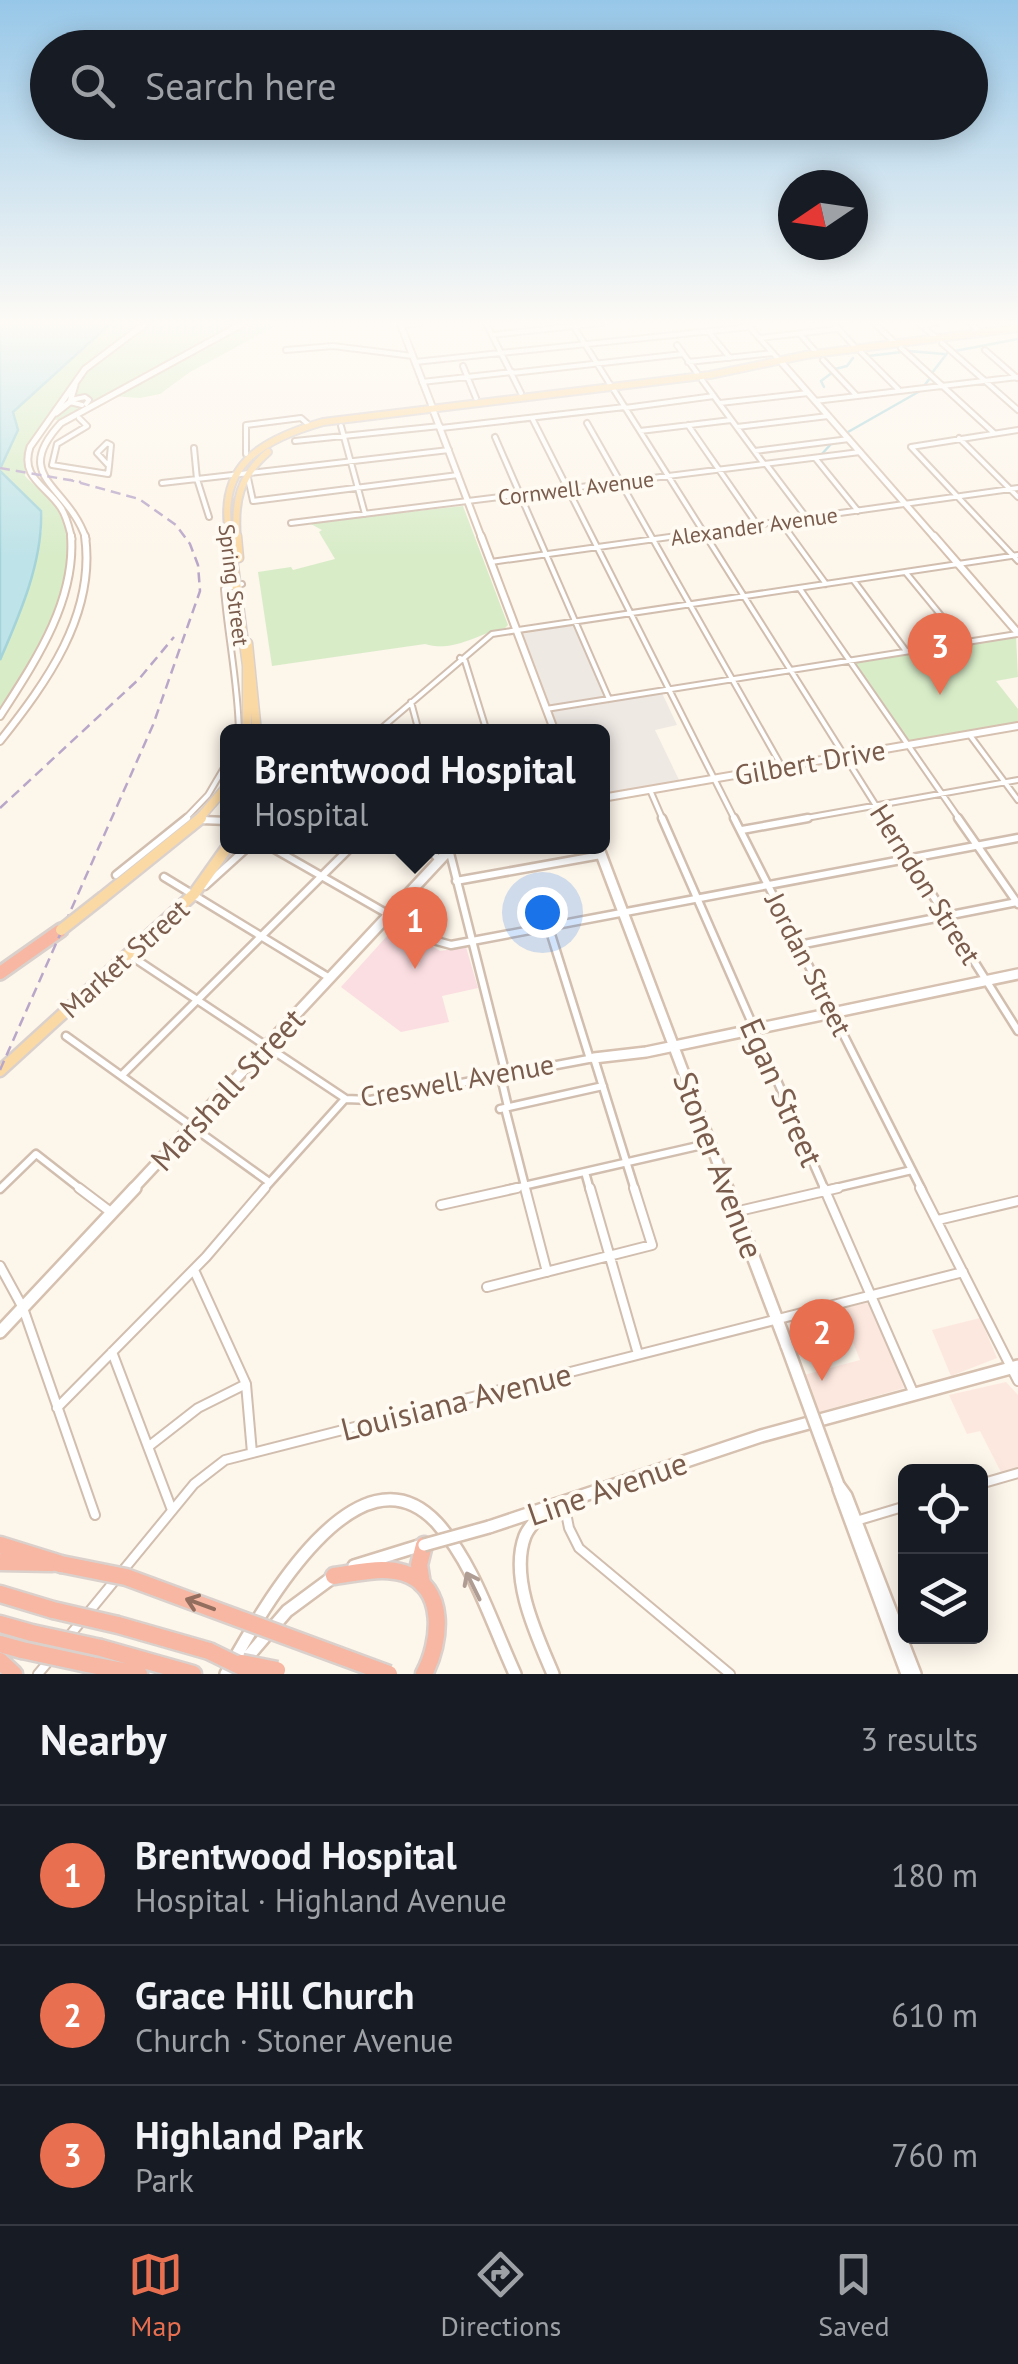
<!DOCTYPE html>
<meta charset="utf-8">
<style>
body{margin:0;font-family:"PT Sans",sans-serif;background:#20242c;color:#f1f3f6}
.controls{position:absolute;right:30px;bottom:30px;display:grid;overflow:hidden;border-radius:15px;box-shadow:0 5px 25px #0003}
.controls button{width:90px;height:90px;display:grid;place-items:center;padding:0;border:0;border-bottom:2px solid #363941;background:#171b24;color:#f1f3f6;font:50px sans-serif}
.compass{position:absolute;left:778px;top:170px;width:90px;height:90px;border-radius:50%;background:#171b24;box-shadow:0 5px 25px #0003;rotate:257deg}
.you{position:absolute;left:542px;top:912px;width:35px;height:35px;margin:-25px;border:8px solid #fff;border-radius:50%;background:#1a73e8;box-shadow:0 0 0 15px #1a73e833}
.badge{display:grid;place-items:center;width:65px;height:65px;border-radius:50%;background:#e86f50;color:#fff;font-size:32px;font-weight:700}
.pin{position:absolute;translate:-50% -82px;filter:drop-shadow(0 2px 5px #0008)}
.pin::after{content:'';position:absolute;top:52px;width:35px;height:30px;background:inherit;clip-path:polygon(0 0,100% 0,50% 100%)}
.popup{position:absolute;left:220px;top:724px;width:390px;height:130px;box-sizing:border-box;display:grid;place-content:center;border-radius:15px;background:#171b24;filter:drop-shadow(0 2px 8px #0005);font-size:32px;white-space:nowrap;color:#9ea1a6}
.popup b{font-size:38px;color:#f1f3f6}
.popup::after{content:'';position:absolute;left:50%;top:100%;margin-left:-20px;border:20px solid transparent;border-top-color:#171b24}
.list{margin:0;padding:0;list-style:none}
h2{display:flex;justify-content:space-between;align-items:center;height:130px;margin:0;padding:0 40px;font-size:42px}
h2 small{font-size:32px;font-weight:400;color:#9ea1a6}
.list li{display:grid;grid-template-columns:65px 1fr auto;gap:30px;align-items:center;box-sizing:border-box;height:140px;padding:0 40px;border-top:2px solid #363941}
.list b{display:block;font-size:38px;white-space:nowrap}
.list p{margin:0;font-size:32px;white-space:nowrap;color:#9ea1a6}
.list em{font-size:32px;font-style:normal;color:#9ea1a6}
.icon{flex:none;width:55px;height:55px;fill:none;stroke:currentColor;stroke-width:2;stroke-linecap:round;stroke-linejoin:round}
.map{position:relative;flex:none;width:1018px;height:1674px;overflow:hidden}
.search{position:absolute;background:#171b24;box-shadow:0 5px 25px #0003;left:30px;right:30px;top:30px;height:110px;display:flex;align-items:center;gap:25px;box-sizing:border-box;padding:0 35px;border-radius:55px;color:#9ea1a6;font-size:38px}
.sheet{height:550px;background:#171b24}
nav{display:flex;justify-content:space-around;align-items:center;box-sizing:border-box;height:140px;border-top:2px solid #363941;background:#171b24;font-size:28px;color:#9ea1a6}
nav a{display:grid;justify-items:center;gap:5px}
nav .on{color:#e86f50}
.map>svg:first-child{display:block}
.commercial{fill:#fde8df}
.industrial{fill:#efe9e4}
.medical{fill:#fbdee2}
.green{fill:#d8ecc8}
.water{fill:#bee3e8;stroke:#a4d3da;stroke-width:2.5}
.lines{fill:none;stroke-linecap:round;stroke-linejoin:round}
.stream{stroke:#a4d3da;stroke-width:2.5}
.street-far2-casing{stroke:#d1beaf;stroke-width:8}
.street-far1-casing{stroke:#d1beaf;stroke-width:11}
.street-casing{stroke:#d1beaf;stroke-width:12}
.secondary-far3-casing{stroke:#d6c0af;stroke-width:9}
.secondary-far2-casing{stroke:#d6c0af;stroke-width:10}
.secondary-far1-casing{stroke:#d6c0af;stroke-width:14}
.secondary-casing{stroke:#d6c0af;stroke-width:16}
.primary-far2-casing{stroke:#dad1cd;stroke-width:10}
.primary-far1-casing{stroke:#dad1cd;stroke-width:11}
.primary-casing{stroke:#dad1cd;stroke-width:15}
.highway-far1-casing{stroke:#dad1cd;stroke-width:18}
.highway-casing{stroke:#dad1cd;stroke-width:21}
.street-far2{stroke:#fff;stroke-width:4}
.street-far1{stroke:#fff;stroke-width:6}
.street{stroke:#fff;stroke-width:8}
.secondary-far3{stroke:#fff;stroke-width:5}
.secondary-far2{stroke:#fff;stroke-width:6}
.secondary-far1{stroke:#fff;stroke-width:9}
.secondary{stroke:#fff;stroke-width:11}
.primary-far2{stroke:#fbd9a4;stroke-width:6}
.primary-far1{stroke:#fbd9a4;stroke-width:8}
.primary{stroke:#fbd9a4;stroke-width:10}
.highway-far1{stroke:#f7b7a2;stroke-width:12}
.highway{stroke:#f7b7a2;stroke-width:16}
.rail{stroke:#b9a7c9;stroke-width:2.5;stroke-dasharray:10 6;stroke-linecap:butt}
.secondary-bridge-casing{stroke:#d6c0af;stroke-width:16;stroke-linecap:butt}
.primary-bridge-casing{stroke:#dad1cd;stroke-width:15;stroke-linecap:butt}
.highway-bridge-casing{stroke:#dad1cd;stroke-width:21;stroke-linecap:butt}
.secondary-bridge{stroke:#fff;stroke-width:11}
.primary-bridge{stroke:#fbd9a4;stroke-width:10}
.highway-bridge{stroke:#f7b7a2;stroke-width:16}
.oneway{stroke:#af9d94}
.oneway2{stroke:#936e5e}
.labels{text-anchor:middle;dominant-baseline:central;stroke-width:8;stroke-linejoin:round;paint-order:stroke}
.far-street-label{font-size:22px;fill:#7a5c4d;stroke:#fffaf2}
.street-label{font-size:28px;fill:#7a5c4d;stroke:#fffaf2}
.near-street-label{font-size:32px;fill:#7a5c4d;stroke:#fffaf2}
</style>
<div class="map">
<svg width="1018" height="1674" viewBox="0 0 1018 1674">
<rect width="100%" height="100%" fill="#fdf6eb"/>
<path class="commercial" d="M867,1303l8,10 29,75 -85,24 -15,-37 56,-15 -20,-51z
M980,1318l17,40 -46,18 -19,-46z
M1006,1382l12,13v76l-15,5 -23,-45 -13,3 -18,-39z"/>
<path class="industrial" d="M574,625l33,77 55,-9 15,32 -22,5 25,52 -77,14 -1,-64 -43,-1 -37,-97z"/>
<path class="medical" d="M397,925l43,26 26,-4 12,41 -36,8 7,26 -48,10 -60,-45z"/>
<path class="green" d="M112,323h169l-91,49 -30,22 -20,4 -29,-2 -54,24 -10,-2c-15,20 -22,33 -22,58 10,11 24,19 32,32 36,56 -26,154 -57,200v-48l17,-39 17,-56 8,-35 -1,-19 -41,-40 18,-41 -5,-18z
M463,506l45,119 -3,3c-26,5 -51,25 -80,16l-153,22 -14,-94 33,-5 2,3 42,-11 -16,-27 3,-2 -13,-7z
M1016,636l2,41 -22,4 22,28v15l-110,19 -57,-82z"/>
<path class="water" d="M0,323h111l-98,89 5,18 -18,39z
M0,471l41,40c2,50 -21,103 -41,149z"/>
<g class="lines">
<path class="stream" d="M908,351l36,3
M955,351l63,-12
M868,356l34,-4
M835,369l12,-3 6,-8
M932,373l16,-21
M924,386l6,-8
M824,387l-3,-6 12,-9
M848,432l72,-41
M821,455l10,-11"/>
<defs>
<path id="street-far2" d="M486,323l35,70
M746,323l33,37
M833,323l21,23
M874,323l21,20
M919,323l17,15
M970,323l9,8
M401,325l19,-2
M573,325l38,61
M921,325l14,-2
M708,331l22,27
M800,334l15,17
M492,335l110,-12
M759,338l78,-9
M942,343l76,67
M677,345l20,28
M901,348l93,85
M286,350l47,-4 80,10
M985,350l32,28
M861,352l37,37
M823,360l33,35
M415,362l335,-35
M688,362l85,-9
M463,366l13,32
M512,373l171,-19
M702,380l62,84
M422,382l90,-10
M614,390l271,430
M71,400l14,-3 4,3 -3,4
M815,401l203,-24
M70,402l12,3
M720,403l88,-10
M625,408l89,-12
M79,418l8,8 -30,18 -5,21 56,9 1,-8
M532,418l203,402
M587,423l195,344
M688,425l70,101
M341,426l24,88
M737,427l91,-11
M441,428l184,-21
M1018,430l-107,17 107,114
M640,431l91,-11
M495,437l114,262
M959,438l59,59
M295,441l145,-15
M107,443l4,2 -2,21 -12,-13z
M194,448l3,31 12,38
M755,451l94,-12
M246,454v-29l55,-7 9,8
M816,459l42,52
M766,464l40,53
M248,478l5,23 205,-26
M162,483l287,-33
M781,522l45,62
M291,523l569,-71
M491,562l527,-74
M907,574l55,67
M854,581l52,70
M800,589l160,231
M460,658l5,3 22,71
M411,702l8,30
M546,709l471,-75
M239,732c-1,-49 -11,-94 -15,-143l18,-5
M377,732l115,-98 526,-79
M969,734l49,66
M650,790l13,30
M184,820l24,-25 20,-34
M201,820h13
M795,820l223,-40"/>
<path id="street-far1" d="M662,818l163,372
M734,818l188,372
M884,818l134,213
M958,818l60,86
M201,820l27,1
M742,830l66,-12
M269,846l164,94 18,5 567,-107
M427,846l11,13
M449,849l56,222
M116,875l71,-57
M164,877l164,100
M456,881l145,-26
M205,886l44,-40
M549,928l41,131
M799,945l218,-43
M128,954l218,145 24,1 224,-42 41,132
M66,1036l203,146
M500,1073l8,34
M122,1075l230,-229
M505,1108l21,82
M500,1109l103,-23
M585,1172l5,18
M0,1189l36,-35 46,36
M263,1190l81,-90
M506,1190l205,-47
M827,1190l85,-20"/>
<path id="street" d="M79,1188l33,25
M525,1188l22,84
M590,1188l48,166
M824,1188l89,204
M920,1188l98,193
M441,1205l76,-17
M739,1211l99,-23
M938,1220l80,-19
M0,1266l23,42 72,207
M194,1270l52,114 6,69
M487,1287l165,-42 -18,-57
M112,1352l60,158
M57,1408l149,-151 59,-69
M148,1447l50,-39 48,-24
M980,1484l38,-11
M564,1503l5,25 10,20 151,126
M856,1521l50,-15
M70,1635l124,-151 31,-24 738,-188
M38,1674l25,-30"/>
<path id="secondary-far3" d="M400,323l32,83
M782,363l154,176
M433,410l49,129
M56,413l14,-11 5,-17
M72,539c-3,-11 -5,-22 -11,-31 -15,-23 -41,-30 -31,-61l55,-78 61,-46
M86,539c-18,-55 -76,-61 -25,-116l183,-100"/>
<path id="secondary-far2" d="M481,536l74,196
M934,536l84,97
M0,716c34,-53 76,-114 71,-180
M0,741c46,-58 96,-126 85,-205
M602,798l416,-72"/>
<path id="secondary-far1" d="M598,846l130,344
M594,1058l52,-6 372,-78
M132,1190l321,-344"/>
<path id="secondary" d="M727,1188l60,158
M0,1332l135,-144
M838,1485l8,11 69,178
M839,1489l68,185
M545,1511c-7,7 -16,15 -20,25 -16,42 12,100 28,138
M489,1527l272,-91 257,-70
M354,1566l68,-21
M226,1674c32,-57 130,-238 211,-151 37,41 55,101 78,151
M233,1674l54,-63 46,-34"/>
<path id="primary-far2" d="M230,539c-15,-73 30,-99 93,-117l387,-47 96,-20 212,-27
M237,539c-3,-37 2,-62 31,-87"/>
<path id="primary-far1" d="M230,536l17,130v66
M237,536l2,22
M248,643l9,89
M198,820l30,-35"/>
<path id="primary" d="M103,897l98,-79
M0,1071l194,-177 34,-48"/>
<path id="highway-far1" d="M0,973l61,-43"/>
<path id="highway" d="M0,1545l61,19
M0,1562l52,1
M334,1576c22,-3 48,-10 70,-3 43,14 37,69 20,101
M422,1584l-3,-19 5,-20
M0,1594l53,16
M0,1624l32,9
M118,1625l91,26
M0,1644l22,6
M101,1648l92,26
M0,1661l14,13
M87,1664l52,10"/>
</defs>
<use href="#street-far2" class="street-far2-casing"/>
<use href="#street-far1" class="street-far1-casing"/>
<use href="#street" class="street-casing"/>
<use href="#secondary-far3" class="secondary-far3-casing"/>
<use href="#secondary-far2" class="secondary-far2-casing"/>
<use href="#secondary-far1" class="secondary-far1-casing"/>
<use href="#secondary" class="secondary-casing"/>
<use href="#primary-far2" class="primary-far2-casing"/>
<use href="#primary-far1" class="primary-far1-casing"/>
<use href="#primary" class="primary-casing"/>
<use href="#highway-far1" class="highway-far1-casing"/>
<use href="#highway" class="highway-casing"/>
<use href="#street-far2" class="street-far2"/>
<use href="#street-far1" class="street-far1"/>
<use href="#street" class="street"/>
<use href="#secondary-far3" class="secondary-far3"/>
<use href="#secondary-far2" class="secondary-far2"/>
<use href="#secondary-far1" class="secondary-far1"/>
<use href="#secondary" class="secondary"/>
<use href="#primary-far2" class="primary-far2"/>
<use href="#primary-far1" class="primary-far1"/>
<use href="#primary" class="primary"/>
<use href="#highway-far1" class="highway-far1"/>
<use href="#highway" class="highway"/>
<path class="rail" d="M0,468l81,14
M0,808l139,-129 35,-42
M0,1070l153,-345 47,-134 -2,-26 -8,-21 -14,-19 -37,-26 -69,-19"/>
<defs>
<path id="secondary-bridge" d="M787,1346l51,139
M424,1545l65,-18"/>
<path id="primary-bridge" d="M61,930l42,-33"/>
<path id="highway-bridge" d="M61,1564l65,13 263,97
M53,1610l65,15
M32,1633l69,15
M22,1650l65,14
M209,1651l47,23
M242,1663l35,7"/>
</defs>
<use href="#secondary-bridge" class="secondary-bridge-casing"/>
<use href="#primary-bridge" class="primary-bridge-casing"/>
<use href="#highway-bridge" class="highway-bridge-casing"/>
<use href="#secondary-bridge" class="secondary-bridge"/>
<use href="#primary-bridge" class="primary-bridge"/>
<use href="#highway-bridge" class="highway-bridge"/>
</g>
<defs><path id="oneway-shaft" d="M-6 0H5M1.5-3L5.5 0L1.5 3" fill="none" stroke-width="1.6" stroke-linecap="round" stroke-linejoin="round" transform="scale(2.5)"/></defs>
<use class="oneway" href="#oneway-shaft" transform="translate(473 1586) rotate(-116)"/>
<use class="oneway2" href="#oneway-shaft" transform="translate(200 1604) rotate(-160)"/>
<linearGradient id="sky" x2="0" y2="1"><stop stop-color="#97c7e8"/><stop offset="0.58" stop-color="#fefbf6"/><stop offset="1" stop-color="#fefbf6" stop-opacity="0"/></linearGradient>
<rect width="1018" height="557" fill="url(#sky)"/>
<g class="labels">
<g class="far-street-label">
<text transform="translate(576 488) rotate(-7)">Cornwell Avenue</text>
<text transform="translate(754 526) rotate(-8)">Alexander Avenue</text>
<text transform="translate(234 585) rotate(83)">Spring Street</text>
</g>
<g class="street-label">
<text transform="translate(810 762) rotate(-10)">Gilbert Drive</text>
<text transform="translate(926 884) rotate(58)">Herndon Street</text>
<text transform="translate(124 958) rotate(-42)">Market Street</text>
<text transform="translate(809 964) rotate(63)">Jordan Street</text>
<text transform="translate(457 1080) rotate(-10)">Creswell Avenue</text>
</g>
<g class="near-street-label">
<text transform="translate(227 1089) rotate(-47)">Marshall Street</text>
<text transform="translate(782 1092) rotate(66)">Egan Street</text>
<text transform="translate(719 1165) rotate(69)">Stoner Avenue</text>
<text transform="translate(456 1401) rotate(-14)">Louisiana Avenue</text>
<text transform="translate(607 1488) rotate(-19)">Line Avenue</text>
</g>
</g>
</svg>
<div class="controls">
<button><svg class="icon" aria-label="locate" viewBox="0 0 24 24"><circle cx="12" cy="12" r="6"/><path d="M12 2v4M12 18v4M2 12h4M18 12h4"/></svg></button>
<button><svg class="icon" aria-label="layers" viewBox="0 0 24 24"><path d="M12 4l9 5-9 5-9-5zM3 14l9 5 9-5"/></svg></button>
</div>
<svg class="compass" viewBox="-18 -18 36 36"><path d="M0-13l5 13h-10z" fill="#e53935"/><path d="M0 13l5-13h-10z" fill="#9ea1a6"/></svg>
<div class="you"></div>
<div class="pin badge" style="left:415px;top:969px">1</div>
<div class="popup"><b>Brentwood Hospital</b>Hospital</div>
<div class="pin badge" style="left:822px;top:1381px">2</div>
<div class="pin badge" style="left:940px;top:695px">3</div>
<div class="search"><svg class="icon" aria-label="search" viewBox="0 0 24 24"><circle cx="10" cy="10" r="6"/><path d="M15 15l6 6"/></svg>Search here</div>
</div>
<section class="sheet">
<h2>Nearby<small>3 results</small></h2>
<ul class="list">
<li><span class="badge">1</span><div><b>Brentwood Hospital</b><p>Hospital · Highland Avenue</p></div><em>180 m</em></li>
<li><span class="badge">2</span><div><b>Grace Hill Church</b><p>Church · Stoner Avenue</p></div><em>610 m</em></li>
<li><span class="badge">3</span><div><b>Highland Park</b><p>Park</p></div><em>760 m</em></li>
</ul>
</section>
<nav>
<a class="on"><svg class="icon" aria-label="map" viewBox="0 0 24 24"><path d="M3 6l6-2 6 2 6-2v14l-6 2-6-2-6 2zM9 4v14M15 6v14"/></svg>Map</a>
<a><svg class="icon" aria-label="directions" viewBox="0 0 24 24"><path d="M12 3l9 9-9 9-9-9zM9 14v-3h6M13 9l2 2-2 2"/></svg>Directions</a>
<a><svg class="icon" aria-label="saved" viewBox="0 0 24 24"><path d="M7 4h10v16l-5-4-5 4z"/></svg>Saved</a>
</nav>
